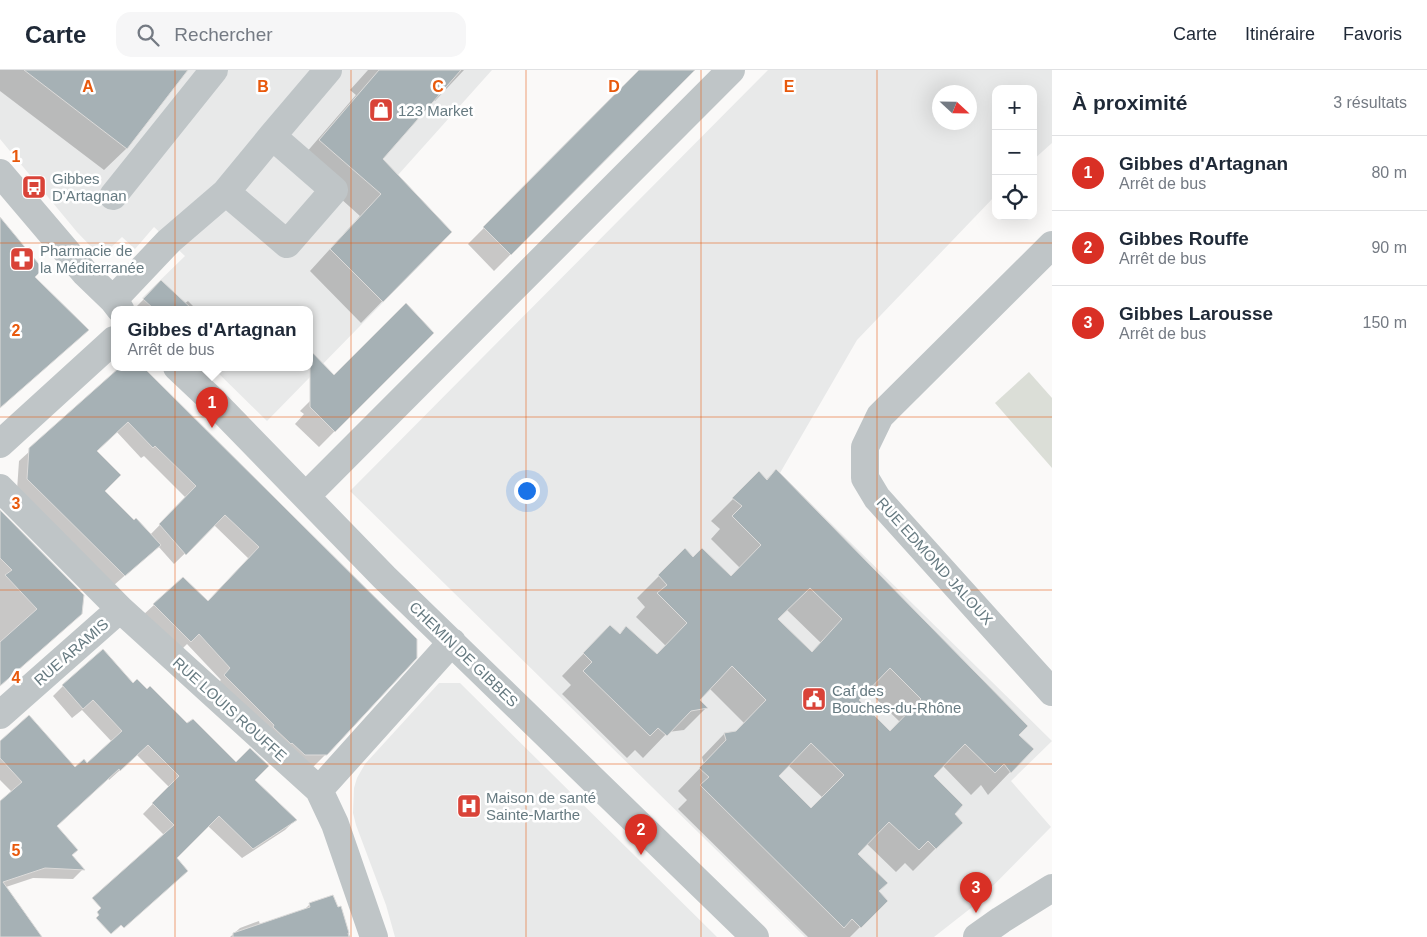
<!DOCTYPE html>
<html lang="fr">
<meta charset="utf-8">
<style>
body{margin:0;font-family:Helvetica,sans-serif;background:#f6f6f7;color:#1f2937}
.controls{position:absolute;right:15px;top:15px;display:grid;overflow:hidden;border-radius:10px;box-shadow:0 5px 20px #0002}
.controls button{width:45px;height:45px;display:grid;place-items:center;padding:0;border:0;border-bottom:1px solid #e0e1e3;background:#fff;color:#1f2937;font:25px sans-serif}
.compass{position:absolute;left:932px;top:15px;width:45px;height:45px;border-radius:50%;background:#fff;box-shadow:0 5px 20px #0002;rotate:112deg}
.you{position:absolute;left:526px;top:420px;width:18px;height:18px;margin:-12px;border:4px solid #fff;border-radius:50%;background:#1a73e8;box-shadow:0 0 0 8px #1a73e833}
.badge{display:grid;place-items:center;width:32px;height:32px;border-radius:50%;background:#d93025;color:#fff;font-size:16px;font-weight:700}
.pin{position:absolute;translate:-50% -41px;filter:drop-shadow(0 1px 2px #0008)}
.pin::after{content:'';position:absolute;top:26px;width:18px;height:15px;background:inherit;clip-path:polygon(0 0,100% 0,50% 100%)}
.popup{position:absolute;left:111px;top:236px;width:202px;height:65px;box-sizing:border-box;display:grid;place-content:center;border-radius:10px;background:#fff;filter:drop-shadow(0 1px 4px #0005);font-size:16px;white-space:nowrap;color:#747a83}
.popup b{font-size:19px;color:#1f2937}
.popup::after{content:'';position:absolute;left:50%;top:100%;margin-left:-10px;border:10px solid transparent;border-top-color:#fff}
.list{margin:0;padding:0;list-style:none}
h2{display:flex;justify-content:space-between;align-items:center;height:65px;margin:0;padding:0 20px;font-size:21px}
h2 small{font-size:16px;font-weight:400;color:#747a83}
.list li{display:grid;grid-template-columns:32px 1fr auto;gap:15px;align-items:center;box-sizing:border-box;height:75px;padding:0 20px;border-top:1px solid #e0e1e3}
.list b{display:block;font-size:19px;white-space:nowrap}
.list p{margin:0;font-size:16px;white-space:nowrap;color:#747a83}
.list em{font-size:16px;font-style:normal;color:#747a83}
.icon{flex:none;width:28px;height:28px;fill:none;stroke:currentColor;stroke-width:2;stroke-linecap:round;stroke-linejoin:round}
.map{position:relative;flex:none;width:1052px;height:867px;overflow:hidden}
header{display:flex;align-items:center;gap:30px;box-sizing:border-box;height:70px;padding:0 25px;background:#fff;border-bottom:1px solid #e0e1e3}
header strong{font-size:24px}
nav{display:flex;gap:28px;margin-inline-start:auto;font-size:18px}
.search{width:350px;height:45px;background:#f6f6f7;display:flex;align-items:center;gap:12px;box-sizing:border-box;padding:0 18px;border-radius:15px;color:#747a83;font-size:19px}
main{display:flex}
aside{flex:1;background:#fff}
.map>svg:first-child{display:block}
.built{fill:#e8e9e9;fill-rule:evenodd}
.green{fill:#dbded7}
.shadow{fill:#0003;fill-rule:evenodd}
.building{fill:#a6b1b5;stroke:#dcdbda;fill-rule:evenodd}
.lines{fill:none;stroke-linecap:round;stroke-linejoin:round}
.minor{stroke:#bfc5c7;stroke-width:28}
.grid{fill:none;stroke:#e8590c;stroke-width:1;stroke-opacity:0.55}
.labels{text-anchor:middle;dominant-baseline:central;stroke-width:5;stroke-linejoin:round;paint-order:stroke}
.poi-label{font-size:15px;fill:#667a81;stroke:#fff;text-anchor:start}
.street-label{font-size:15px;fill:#667a81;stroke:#fff}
.grid-label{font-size:16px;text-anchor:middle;font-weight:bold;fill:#e8590c;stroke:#fff;stroke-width:5;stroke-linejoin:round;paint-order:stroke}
</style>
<header>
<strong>Carte</strong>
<div class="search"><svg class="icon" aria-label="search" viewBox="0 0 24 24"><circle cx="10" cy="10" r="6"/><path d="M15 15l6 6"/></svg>Rechercher</div>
<nav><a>Carte</a><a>Itinéraire</a><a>Favoris</a></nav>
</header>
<main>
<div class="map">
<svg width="1052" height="867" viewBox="0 0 1052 867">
<rect width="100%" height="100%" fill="#faf9f8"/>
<path class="built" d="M0,0h492l-94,105 54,57 -185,189 -55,-54h98v-58h-156l-12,-11 43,-42 -31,-29 -19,22 -13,-12 -21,20 -24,-25 -77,-93z
M768,0h284v73l-19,17v-71h-37v106l-139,145 -77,133 272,268 -41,40 40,46 -80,81 -37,29h-129l-455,-446zM939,22h30v30h-30z
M439,613h21l257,254h-322l-9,-32 -30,-80 -3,-12 1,-25 3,-10 8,-14z"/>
<path class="green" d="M1029,302l23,26v70l-57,-65z"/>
<path class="shadow" d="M0,0h187l-60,78 -23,22 -104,-79z
M368,0h96l-29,31 -2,-1 -52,59 69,73 -89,91 -51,-52 50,-55 -61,-55 57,-66 -6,-5z
M641,0h37l8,8 -192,193 -26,-27z
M151,222l33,12 4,-3 8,8h-62z
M406,235l26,28 -113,114 -24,-23 9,-10 -4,-3z
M122,297h19l274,272 -89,115 -12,12h-20l-80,-80 7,-6 -34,-36 -8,8 -36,-37 11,-10 54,-2 41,-44 -35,-34 -40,39 -16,-18 -45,40 -96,-96 2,-29zM116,361l25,27 3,-2 42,42 -36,37 -16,-13 -31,-31 -7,-40z
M776,401l241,264 15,14 -44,46 -7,-10 -10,10 -28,-29 -11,10 21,38 -14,31 -26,26 -8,-8 -9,9 -30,-29 -10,11 22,37 8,10 -36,36h-42l-130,-128 9,-9 -9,-9 26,-27 -2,-7 22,-23 11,-2 9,-9 -35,-35 -11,12 8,8 -22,22 -16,2 -25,26 -8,-8 -8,8 -65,-64 9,-9 -9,-9 26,-27 31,-14 38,20 9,-9 -30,-29 9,-10 -8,-9 48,-48 8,8 38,20 9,-10 -29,-29 9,-10 -9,-8 48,-48 7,7zM786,539l35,34 -10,10 -35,-34zM867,620l33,32 -10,10 -33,-32zM788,695l35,33 -12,12 -33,-34z
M0,442l69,112 -69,62z
M133,615l54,39 66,56 42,40 -10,10 -43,28 -34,-32 -33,32 2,23 -13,-46 -21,-21 26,-27 -32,-32 -28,25 -1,-2 -52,49 14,28 13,14 -10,10 -40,-1 -33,11v-87l12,-10 -12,-12v-37l75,26 12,-5 25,-22 -30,-32 -10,8 -19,-22 10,-10z
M310,834l27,5 3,-2 10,30h-120l10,-9 19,-7 1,4 43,-14z"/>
<path class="building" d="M24,0h164l-61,79z
M379,0h82l-78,89 69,73 -69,70 -53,-53 51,-55 -62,-54z
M639,0h56l-184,185 -28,-28z
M0,147l43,52 -8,8 54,53 -89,78z
M161,210l31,29h-38l-11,-10z
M406,233l28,30 -99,99 -25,-25v-57l24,25z
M120,297h23l274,272v19l-90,97h-22l-13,-12 -1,1 -18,-17 1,-2 -50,-50 6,-7 -31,-34 -8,8 -38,-38 30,-27 25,24 51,-54 -34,-32 -39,40 -27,-31 37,-38 -41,-40 -2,2 -25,-26 -31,29 24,24 -16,16 29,29 2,-2 25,27 -36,31 -98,-97 2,-31z
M776,399l252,257 -9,9 15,14 -23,24 -7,-9 -9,9 -30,-29 -31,32 29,29 -8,9 8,9 -27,26 -8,-8 -9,9 -30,-28 -31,32 30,29 -9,8 9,10 -27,27 -9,-9 -8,9 -144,-143 9,-8 -10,-9 27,-28 -2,-7 12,-2 30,-31 -34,-34 -32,34 8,8 -17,3 -24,25 -9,-8 -8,8 -67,-65 9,-9 -9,-9 27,-28 10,9 6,-8 31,28 30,-31 -30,-30 10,-8 -9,-10 27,-27 8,9 9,-9 29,28 30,-31 -29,-29 10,-10 -10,-8 27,-27 8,9zM810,518l32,31 -30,33 -34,-33zM890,598l31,31 -31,32 -31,-31zM811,673l33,32 -33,33 -32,-32z
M0,440l84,85 -2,19 -82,72v-44l37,-33 -32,-34 7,-5 -12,-12z
M103,579l30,34 4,-4 10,10 3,-3 37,37 6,-4 43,43 14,-14 19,18 -14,14 42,40 -44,29 -34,-33 -42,42 11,13 -64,57 -3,-3 -10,9 -15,-16 3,-3 -2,-3 4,-4 -9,-10 82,-73 -22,-22 27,-27 -31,-31 -28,26 -1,-2 -62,57 21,24 -6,5 13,15 -40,-2 -42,14 39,55h-42v-136l22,-19 -22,-24v-17l29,-26 46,52 9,-8 3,4 35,-32 -29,-31 -10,9 -21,-24z
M333,825l5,12 3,-1 8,27h-1l1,4h-116v-4l77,-26 -1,-4z"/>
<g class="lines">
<path class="minor" d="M0,103l85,100 28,27 7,9
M226,122l61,52 47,-54 -62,-54
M113,126l101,-126
M1052,175l-172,171 -15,31v31l12,20 175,194
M113,230l56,-59 57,-49 46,-56 56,-66
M177,297l35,33 172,177 371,360
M0,374l114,-104
M0,418l120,121 199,181 16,34 39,113
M306,426l425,-426
M0,645l120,-106
M319,720l133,-148
M977,867l24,-17 51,-32"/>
</g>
<path class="grid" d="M175,0v867M351,0v867M526,0v867M701,0v867M877,0v867M0,173h1052M0,347h1052M0,520h1052M0,694h1052"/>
<defs>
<symbol id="shop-square" viewBox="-11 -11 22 22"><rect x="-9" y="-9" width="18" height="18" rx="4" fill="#d94338" stroke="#fff"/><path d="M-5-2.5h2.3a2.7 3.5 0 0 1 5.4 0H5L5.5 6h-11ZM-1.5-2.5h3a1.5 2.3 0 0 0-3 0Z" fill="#fff"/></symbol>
<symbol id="bus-square" viewBox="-11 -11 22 22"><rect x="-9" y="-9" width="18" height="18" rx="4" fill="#d94338" stroke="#fff"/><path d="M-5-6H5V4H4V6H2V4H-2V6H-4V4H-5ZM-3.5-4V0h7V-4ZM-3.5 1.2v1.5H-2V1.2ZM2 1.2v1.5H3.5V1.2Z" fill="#fff"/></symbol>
<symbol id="pharmacy-square" viewBox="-11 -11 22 22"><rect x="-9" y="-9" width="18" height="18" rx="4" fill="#d94338" stroke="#fff"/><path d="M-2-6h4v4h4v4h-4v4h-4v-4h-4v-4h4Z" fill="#fff"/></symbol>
<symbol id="civic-square" viewBox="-11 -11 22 22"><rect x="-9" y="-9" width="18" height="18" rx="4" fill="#d94338" stroke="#fff"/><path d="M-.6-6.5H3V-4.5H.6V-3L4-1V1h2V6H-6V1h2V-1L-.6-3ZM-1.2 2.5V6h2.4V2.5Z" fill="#fff"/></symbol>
<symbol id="hospital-square" viewBox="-11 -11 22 22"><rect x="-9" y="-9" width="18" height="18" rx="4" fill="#d94338" stroke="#fff"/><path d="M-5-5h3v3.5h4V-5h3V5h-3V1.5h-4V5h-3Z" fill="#fff"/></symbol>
</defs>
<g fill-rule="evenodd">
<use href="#shop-square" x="367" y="26" width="28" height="28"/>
<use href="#bus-square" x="20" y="103" width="28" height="28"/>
<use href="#pharmacy-square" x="8" y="175" width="28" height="28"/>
<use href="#civic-square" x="800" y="615" width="28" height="28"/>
<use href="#hospital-square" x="455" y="722" width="28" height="28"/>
</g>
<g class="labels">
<g class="poi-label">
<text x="398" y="40">123 Market</text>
<text x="52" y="108">Gibbes<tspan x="52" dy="17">D'Artagnan</tspan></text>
<text x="40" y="180">Pharmacie de<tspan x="40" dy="17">la Méditerranée</tspan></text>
<text x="832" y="620">Caf des<tspan x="832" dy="17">Bouches-du-Rhône</tspan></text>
<text x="486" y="727">Maison de santé<tspan x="486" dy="17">Sainte-Marthe</tspan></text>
</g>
<g class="street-label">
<text transform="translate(935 491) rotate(48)">RUE EDMOND JALOUX</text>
<text transform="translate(71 582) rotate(-41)">RUE ARAMIS</text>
<text transform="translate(464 584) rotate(44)">CHEMIN DE GIBBES</text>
<text transform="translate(230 639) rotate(42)">RUE LOUIS ROUFFE</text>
</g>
</g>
<g class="grid-label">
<text x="88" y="22">A</text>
<text x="263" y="22">B</text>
<text x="438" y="22">C</text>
<text x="614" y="22">D</text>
<text x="789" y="22">E</text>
<text x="16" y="92">1</text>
<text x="16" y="266">2</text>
<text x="16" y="439">3</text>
<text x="16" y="613">4</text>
<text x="16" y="786">5</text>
</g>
</svg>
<div class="controls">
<button>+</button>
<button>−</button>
<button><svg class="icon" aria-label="locate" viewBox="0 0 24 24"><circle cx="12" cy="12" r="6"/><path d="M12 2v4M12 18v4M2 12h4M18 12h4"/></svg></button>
</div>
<svg class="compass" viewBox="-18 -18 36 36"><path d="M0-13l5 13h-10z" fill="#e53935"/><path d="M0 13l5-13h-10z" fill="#747a83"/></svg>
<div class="you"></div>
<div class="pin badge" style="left:212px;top:358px">1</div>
<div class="popup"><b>Gibbes d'Artagnan</b>Arrêt de bus</div>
<div class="pin badge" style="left:641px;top:785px">2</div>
<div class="pin badge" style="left:976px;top:843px">3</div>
</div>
<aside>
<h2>À proximité<small>3 résultats</small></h2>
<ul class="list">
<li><span class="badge">1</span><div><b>Gibbes d'Artagnan</b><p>Arrêt de bus</p></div><em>80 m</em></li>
<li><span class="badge">2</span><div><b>Gibbes Rouffe</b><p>Arrêt de bus</p></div><em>90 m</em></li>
<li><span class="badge">3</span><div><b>Gibbes Larousse</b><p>Arrêt de bus</p></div><em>150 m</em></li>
</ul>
</aside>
</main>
